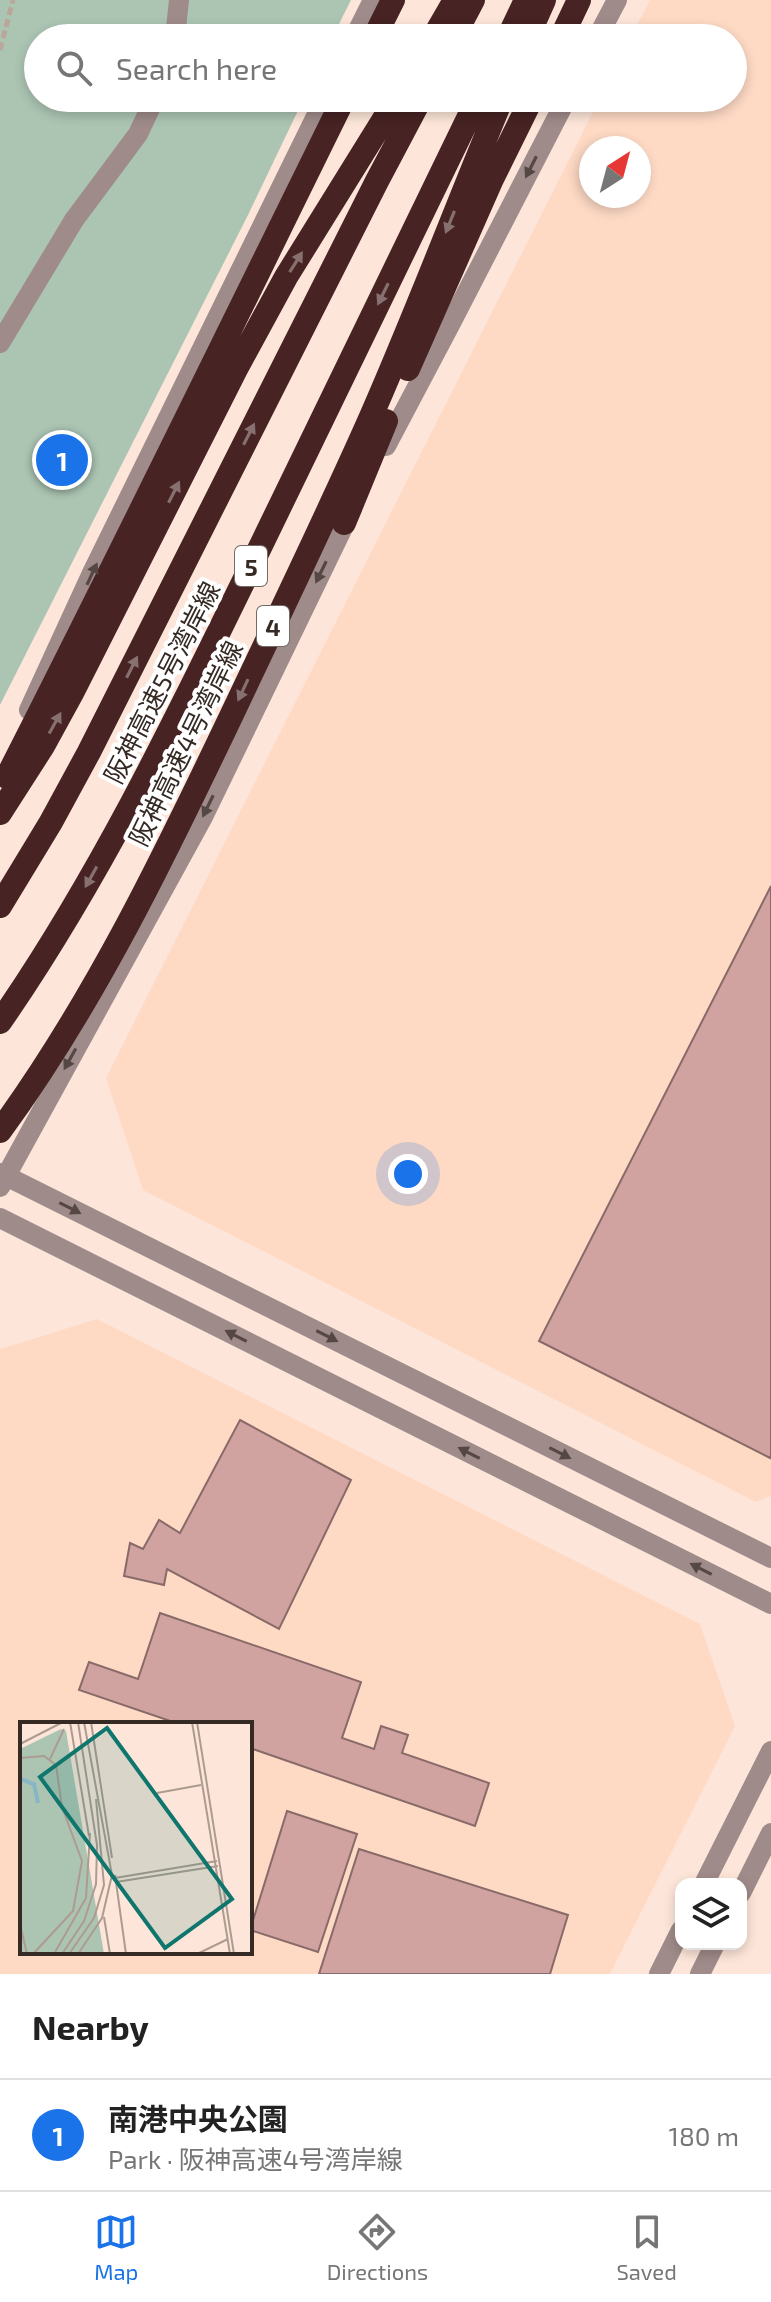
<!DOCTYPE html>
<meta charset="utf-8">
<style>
body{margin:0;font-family:"Exo 2","Noto Sans JP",sans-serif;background:#f6f6f6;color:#222}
.controls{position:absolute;right:24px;bottom:24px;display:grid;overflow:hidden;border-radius:16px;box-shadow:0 4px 12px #0003}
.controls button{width:72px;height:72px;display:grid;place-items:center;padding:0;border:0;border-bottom:2px solid #e0e0e0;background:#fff;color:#222;font:40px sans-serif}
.compass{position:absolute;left:579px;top:136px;width:72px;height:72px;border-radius:50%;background:#fff;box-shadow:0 4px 12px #0003;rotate:36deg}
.you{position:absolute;left:408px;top:1174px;width:28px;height:28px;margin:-20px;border:6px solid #fff;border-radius:50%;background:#1a73e8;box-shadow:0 0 0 12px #1a73e833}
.badge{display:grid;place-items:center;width:52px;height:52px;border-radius:50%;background:#1a73e8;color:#fff;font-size:26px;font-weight:700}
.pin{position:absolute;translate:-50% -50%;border:4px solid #fff;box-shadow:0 2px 8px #0006}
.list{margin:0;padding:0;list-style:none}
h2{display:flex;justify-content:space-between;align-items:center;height:104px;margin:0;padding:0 32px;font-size:34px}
h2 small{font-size:26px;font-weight:400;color:#767676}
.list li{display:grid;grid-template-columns:52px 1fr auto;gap:24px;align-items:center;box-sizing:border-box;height:112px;padding:0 32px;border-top:2px solid #e0e0e0}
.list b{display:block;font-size:30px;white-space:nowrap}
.list p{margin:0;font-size:26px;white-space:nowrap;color:#767676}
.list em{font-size:26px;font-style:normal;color:#767676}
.icon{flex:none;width:44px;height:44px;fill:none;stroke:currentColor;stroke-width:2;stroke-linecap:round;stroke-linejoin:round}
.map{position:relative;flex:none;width:771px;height:1974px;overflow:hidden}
.search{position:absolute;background:#fff;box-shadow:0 4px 12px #0003;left:24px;right:24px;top:24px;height:88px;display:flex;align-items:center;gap:20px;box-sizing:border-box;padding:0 28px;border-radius:44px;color:#767676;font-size:30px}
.sheet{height:216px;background:#fff}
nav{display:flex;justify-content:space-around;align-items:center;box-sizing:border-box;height:112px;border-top:2px solid #e0e0e0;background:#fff;font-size:22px;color:#767676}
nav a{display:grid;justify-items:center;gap:4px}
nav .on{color:#1a73e8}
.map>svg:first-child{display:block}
.built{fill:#fedac5;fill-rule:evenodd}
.green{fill:#acc5b3}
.building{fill:#d0a2a0;stroke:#886a68;stroke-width:2}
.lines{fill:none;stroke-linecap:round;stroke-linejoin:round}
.path{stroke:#baa79c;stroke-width:5;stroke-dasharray:8 4;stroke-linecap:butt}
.minor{stroke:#9f8b8a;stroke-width:20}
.highway{stroke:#472323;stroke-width:24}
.oneway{fill:#554743}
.oneway2{fill:#877070}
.labels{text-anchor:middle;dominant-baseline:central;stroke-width:8;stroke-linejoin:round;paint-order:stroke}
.shield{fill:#fff;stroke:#726a66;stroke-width:2}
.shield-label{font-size:24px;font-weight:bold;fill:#352a24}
.street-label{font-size:26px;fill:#352a24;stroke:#fff}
.inset-river{fill:none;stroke:#88b6c7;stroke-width:4}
.inset-road{fill:none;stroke:#ad9b91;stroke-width:2}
.view{fill:#0f766e;fill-opacity:0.15;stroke:#0f766e;stroke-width:4}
.inset-edge{fill:none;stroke:#352a24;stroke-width:4}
</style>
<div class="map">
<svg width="771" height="1974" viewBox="0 0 771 1974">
<rect width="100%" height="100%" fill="#fde6d9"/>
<path class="built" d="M650,0h121v1496l-15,6 -613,-312 -37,-112 494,-980h133v-60h-103zM591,148h48v48h-48z
M97,1319l603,305 35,102 -125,248h-610v-625zM22,1724h228v228h-228z"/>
<path class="green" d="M0,0h351l-19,38h-294v60h266l-56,117 -248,490z"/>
<path class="building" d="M771,886v569l-1,3 -231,-117z
M240,1420l111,60 -72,149 -112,-60 -3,16 -40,-9 6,-33 13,6 16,-29 21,13z
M160,1613l201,69 -19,56 32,11 7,-23 27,9 -6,18 87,30 -14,43 -225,-78v-24h-71l-100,-34 10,-28 49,17z
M287,1811l70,23 -39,118 -68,-22z
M359,1849l209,66 -18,59h-231z"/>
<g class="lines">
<path class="path" d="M0,50l13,-50"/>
<path class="minor" d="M175,38l4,-38
M354,38l19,-38
M597,38l20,-38
M0,343l74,-123 64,-86 17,-36
M386,446l66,-125 115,-223
M29,710l63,-137 233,-475
M0,1173l771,385
M0,1187l203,-370 149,-308
M0,1218l771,386
M704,1884l67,-133
M741,1893l30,-60
M659,1974l22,-44
M700,1974l15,-30"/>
<path class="highway" d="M374,38l19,-38
M433,38l22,-38
M453,38l20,-38
M508,38l18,-38
M527,38l17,-38
M561,38l18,-38
M408,369l84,-190 40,-81
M344,523l42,-102
M7,777c115,-225 225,-452 337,-679
M0,813l43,-67 29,-53 164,-324 50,-92 111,-179
M0,906l51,-84 38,-70 288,-571 44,-83
M0,1022c99,-143 175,-300 251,-456 75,-156 151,-312 227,-468
M0,1131c95,-130 166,-278 235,-423 44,-93 89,-186 131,-280 48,-108 90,-220 136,-330"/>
</g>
<defs><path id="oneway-solid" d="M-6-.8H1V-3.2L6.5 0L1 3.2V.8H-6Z" transform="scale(2)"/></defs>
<g class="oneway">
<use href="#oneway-solid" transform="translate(531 167) rotate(117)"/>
<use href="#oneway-solid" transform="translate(321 572) rotate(116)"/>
<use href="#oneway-solid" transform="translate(92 574) rotate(-65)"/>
<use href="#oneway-solid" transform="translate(208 806) rotate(116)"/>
<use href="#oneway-solid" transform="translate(70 1059) rotate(119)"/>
<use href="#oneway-solid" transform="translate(70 1208) rotate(27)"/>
<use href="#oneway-solid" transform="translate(236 1336) rotate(-153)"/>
<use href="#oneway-solid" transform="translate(327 1336) rotate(27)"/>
<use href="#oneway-solid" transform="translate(469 1453) rotate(-153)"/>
<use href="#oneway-solid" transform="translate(560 1453) rotate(27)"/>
<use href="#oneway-solid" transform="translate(701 1569) rotate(-153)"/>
</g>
<g class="oneway2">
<use href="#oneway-solid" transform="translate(450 222) rotate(112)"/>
<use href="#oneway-solid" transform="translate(296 262) rotate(-58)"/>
<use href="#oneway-solid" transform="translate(383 294) rotate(116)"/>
<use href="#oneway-solid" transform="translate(249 434) rotate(-63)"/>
<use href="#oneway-solid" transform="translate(174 492) rotate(-63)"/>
<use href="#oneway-solid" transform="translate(132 667) rotate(-63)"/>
<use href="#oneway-solid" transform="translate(243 690) rotate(115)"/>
<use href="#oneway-solid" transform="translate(55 723) rotate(-61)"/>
<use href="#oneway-solid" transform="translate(91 877) rotate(119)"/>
</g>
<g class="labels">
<g class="shield">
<rect x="235" y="546" width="32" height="40" rx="6"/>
<rect x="257" y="606" width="32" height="40" rx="6"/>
</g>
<g class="shield-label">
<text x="251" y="566">5</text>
<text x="273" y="626">4</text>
</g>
<g class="street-label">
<text transform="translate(161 682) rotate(-63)">阪神高速5号湾岸線</text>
<text transform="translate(185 743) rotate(-64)">阪神高速4号湾岸線</text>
</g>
</g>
<g transform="translate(20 1722)">
<rect width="232" height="232" fill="#fde6d9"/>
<path d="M41,7l5,2 38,223h-84v-205z" fill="#acc5b3"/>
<path class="inset-river" d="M0,57l14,5 4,19"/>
<path class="inset-road" d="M50,0l19,114M71,0l21,136M172,0l38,232M177,0l37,232M0,22l43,-22M0,36l24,-2 12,9 6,42 20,54 -9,50 -40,43M30,37l14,-30M137,71l44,-8M95,153l11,79M95,156l102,-17M96,160l102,-16M84,195l6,37M0,202l7,30M34,232l32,-56 4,-65M42,232l22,-33 12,-37 1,-39 -19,-123M49,232l25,-36 10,-33 -8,-86M58,232l24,-36 10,-43 -28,-153M177,232l31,-15"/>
<path class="view" d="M87,6l125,171 -67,49 -125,-171z"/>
<rect width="232" height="232" class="inset-edge"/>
</g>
</svg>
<div class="controls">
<button><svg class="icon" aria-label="layers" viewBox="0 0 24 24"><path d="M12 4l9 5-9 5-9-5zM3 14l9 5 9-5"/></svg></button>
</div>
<svg class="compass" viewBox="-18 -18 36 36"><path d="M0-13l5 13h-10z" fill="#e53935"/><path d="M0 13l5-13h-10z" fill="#767676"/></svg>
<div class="you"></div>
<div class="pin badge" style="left:62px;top:460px">1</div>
<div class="search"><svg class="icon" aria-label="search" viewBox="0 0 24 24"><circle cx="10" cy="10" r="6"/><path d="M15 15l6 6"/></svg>Search here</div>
</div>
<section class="sheet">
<h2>Nearby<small></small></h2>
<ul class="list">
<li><span class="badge">1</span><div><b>南港中央公園</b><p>Park · 阪神高速4号湾岸線</p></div><em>180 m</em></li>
</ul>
</section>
<nav>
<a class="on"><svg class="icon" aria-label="map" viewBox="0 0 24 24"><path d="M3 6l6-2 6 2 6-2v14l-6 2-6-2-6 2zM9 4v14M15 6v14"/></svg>Map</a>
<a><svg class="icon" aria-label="directions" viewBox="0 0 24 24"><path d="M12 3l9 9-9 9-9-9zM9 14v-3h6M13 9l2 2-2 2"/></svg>Directions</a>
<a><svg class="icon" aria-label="saved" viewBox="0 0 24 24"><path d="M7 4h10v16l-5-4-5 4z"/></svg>Saved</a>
</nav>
